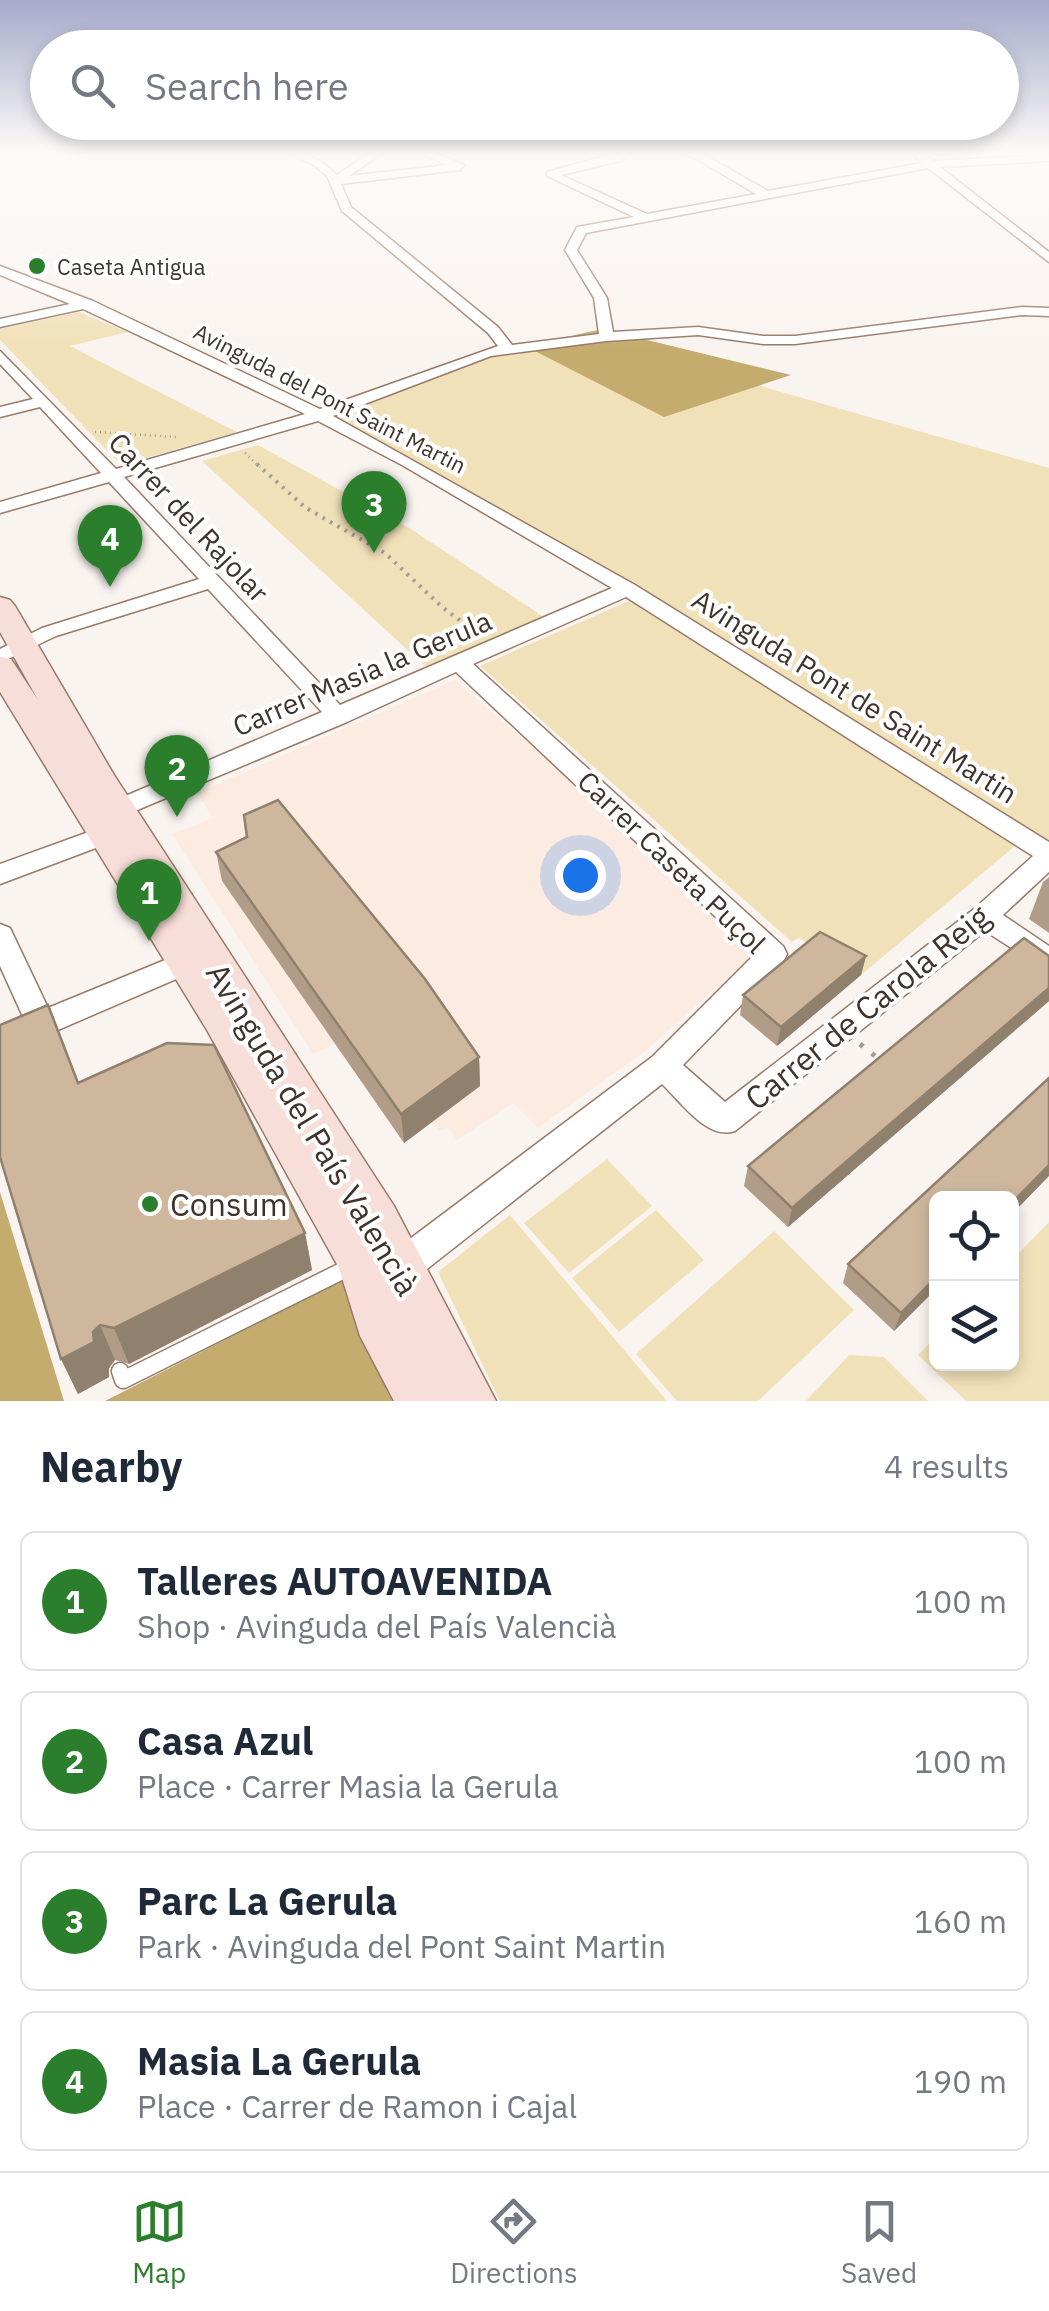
<!DOCTYPE html>
<meta charset="utf-8">
<style>
body{margin:0;font-family:"IBM Plex Sans",sans-serif;background:#f2f2f3;color:#1f2937}
.controls{position:absolute;right:30px;bottom:30px;display:grid;overflow:hidden;border-radius:15px;box-shadow:0 5px 15px #0003}
.controls button{width:90px;height:90px;display:grid;place-items:center;padding:0;border:0;border-bottom:2px solid #e0e1e3;background:#fff;color:#1f2937;font:50px sans-serif}
.you{position:absolute;left:580px;top:875px;width:35px;height:35px;margin:-25px;border:8px solid #fff;border-radius:50%;background:#1a73e8;box-shadow:0 0 0 15px #1a73e833}
.badge{display:grid;place-items:center;width:65px;height:65px;border-radius:50%;background:#2b7f2c;color:#fff;font-size:32px;font-weight:700}
.pin{position:absolute;translate:-50% -82px;filter:drop-shadow(0 2px 5px #0008)}
.pin::after{content:'';position:absolute;top:52px;width:35px;height:30px;background:inherit;clip-path:polygon(0 0,100% 0,50% 100%)}
.list{margin:0;padding:0;list-style:none}
h2{display:flex;justify-content:space-between;align-items:center;height:130px;margin:0;padding:0 40px;font-size:42px}
h2 small{font-size:32px;font-weight:400;color:#747a83}
.list li{display:grid;grid-template-columns:65px 1fr auto;gap:30px;align-items:center;box-sizing:border-box;height:140px;margin:0 20px 20px;padding:0 20px;border:2px solid #e0e1e3;border-radius:15px}
.list b{display:block;font-size:38px;white-space:nowrap}
.list p{margin:0;font-size:32px;white-space:nowrap;color:#747a83}
.list em{font-size:32px;font-style:normal;color:#747a83}
.icon{flex:none;width:55px;height:55px;fill:none;stroke:currentColor;stroke-width:2;stroke-linecap:round;stroke-linejoin:round}
.map{position:relative;flex:none;width:1049px;height:1401px;overflow:hidden}
.search{position:absolute;background:#fff;box-shadow:0 5px 15px #0003;left:30px;right:30px;top:30px;height:110px;display:flex;align-items:center;gap:25px;box-sizing:border-box;padding:0 35px;border-radius:55px;color:#747a83;font-size:38px}
.sheet{height:770px;background:#fff}
nav{display:flex;justify-content:space-around;align-items:center;box-sizing:border-box;height:140px;border-top:2px solid #e0e1e3;background:#fff;font-size:28px;color:#747a83}
nav a{display:grid;justify-items:center;gap:5px}
nav .on{color:#2b7f2c}
.map>svg:first-child{display:block}
.built{fill:#fbebe1}
.green{fill:#f1e1b9}
.forest{fill:#c4ac6e}
.lines{fill:none;stroke-linecap:round;stroke-linejoin:round}
.lane-casing{stroke:#977a69;stroke-width:19}
.street-casing{stroke:#977a69;stroke-width:3}
.secondary-casing{stroke:#977a69;stroke-width:3}
.path-far2{stroke:#a49b95;stroke-width:2.5;stroke-dasharray:1 4;stroke-linecap:butt}
.path-far1{stroke:#a49b95;stroke-width:4;stroke-dasharray:2.5 6;stroke-linecap:butt}
.path{stroke:#a49b95;stroke-width:5;stroke-dasharray:4 11;stroke-linecap:butt}
.lane{stroke:#fff;stroke-width:16}
.street{fill:#fff;fill-rule:evenodd}
.secondary{fill:#f8ded8;fill-rule:evenodd}
.wall{fill:#b19d87}
.shaded-wall{fill:#90806e}
.building{fill:#ceb79d;stroke:#90806e;stroke-width:2.5}
.poi-dot{fill:#2b7f2c;stroke:#fff;stroke-width:4}
.labels{text-anchor:middle;dominant-baseline:central;stroke-width:8;stroke-linejoin:round;paint-order:stroke}
.far-poi-label{font-size:22px;fill:#3f332b;stroke:#fff;text-anchor:start}
.far-street-label{font-size:22px;fill:#3f332b;stroke:#fff}
.street-label{font-size:28px;fill:#3f332b;stroke:#fff}
.near-street-label{font-size:32px;fill:#3f332b;stroke:#fff}
.near-poi-label{font-size:32px;fill:#3f332b;stroke:#fff;text-anchor:start}
</style>
<div class="map">
<svg width="1049" height="1401" viewBox="0 0 1049 1401">
<rect width="100%" height="100%" fill="#faf4f0"/>
<path class="built" d="M455,680l167,145 131,130 -109,97 -106,76 -25,-25 -56,37 -9,-13 -9,4 -8,-8 -27,20 -69,-99 -22,10 -141,-220 41,-16 -16,-25z"/>
<path class="green" d="M79,312l49,20 -58,14 167,86 -116,33 -121,-125v-11z
M598,340l451,128v373l-421,-252 -308,-174 140,-54z
M258,445l153,84 133,88 -118,50 -224,-206z
M631,600l384,246 -154,129 -62,-37 -7,4 -312,-276z
M607,1159l45,47 -83,67 -45,-50z
M656,1210l48,50 -85,72 -47,-54z
M510,1215l157,186h-167l-62,-129z
M1049,1222v179h-83l-48,-46 18,-18v27h76v-104z
M774,1231l80,79 -96,91h-81l-41,-47z
M849,1355l35,2 44,44h-122z"/>
<path class="forest" d="M602,329l189,46 -127,42 -139,-71z
M0,1192l64,209h-64z
M344,1279l68,122h-307z"/>
<g class="lines">
<defs>
<path id="lane" d="M120,1371l3,9 231,-115"/>
<path id="street" d="M284,151c22,0 38,9 53,24l36,-24h12l-36,25 98,-11 -31,-14h15l33,14 -4,5 -119,14 10,23 147,120 14,18 87,-11 -5,-36 -29,-48 12,-23 57,-10 -87,-41v-4l75,-21h13l-15,10 -59,14 86,39 109,-20 -61,-36 -20,-7 28,3 65,37 154,-28 -13,-12h12l12,10 116,-6v6l-109,6 109,85v10l-121,-94 -342,65 -9,17 30,48 6,34 85,-5 65,9h32l227,-29 27,1v8l-27,-1 -227,29h-32l-65,-9 -92,6 -115,15 -158,60 302,169 414,257v30l-46,43 46,31v26l-64,-41 -250,200c-27,10 -54,-29 -73,-47l-249,196 -13,5 -13,-5 -5,-12 5,-12 265,-199 103,-103 -299,-282 -109,50 -243,102 -9,-3 -4,-6 4,-6 227,-97 -114,-123 -152,47 -56,27v-14l42,-21 157,-49 -90,-97 -109,31v-11l101,-29 -61,-66 -40,10v-10l33,-8 -33,-35v-13l116,118 189,-55 -222,-105 -83,18v-8l70,-15 -70,-29v-9l93,35 227,108 178,-63 -10,-13 -146,-122 -15,-35 -13,-11zM318,421l84,44 210,123 -272,117 -216,-228zM626,597l407,259 -59,53 -249,193 -42,-37 100,-103 4,-8 -4,-8 -310,-282z
M108,825l9,3 4,6 -4,6 -117,44v-20z
M0,924l10,4 38,80 139,-57 10,3 4,8 -4,8 -197,85v-26l24,-10 -24,-53z"/>
<path id="secondary" d="M0,597l10,3 5,6 99,169 280,431 102,195h-102l-34,-65 -21,-68 -132,-238 -207,-338v-35l11,2 27,41 -38,-68z"/>
</defs>
<use href="#lane" class="lane-casing"/>
<use href="#street" class="street-casing"/>
<use href="#secondary" class="secondary-casing"/>
<path class="path-far2" d="M95,432l81,5
M119,452l5,-19
M245,453l15,14"/>
<path class="path-far1" d="M257,464l49,44 79,45 57,54 35,26"/>
<path class="path" d="M860,1044l20,16"/>
<use href="#lane" class="lane"/>
<use href="#street" class="street"/>
<use href="#secondary" class="secondary"/>
</g>
<path class="wall" d="M216,852l263,205 1,29 -76,57 -182,-262z
M1049,877v56l-20,-14 14,-37z
M866,956l-5,19 -84,71 -37,-31 3,-20z
M1049,956v45l-261,226 -44,-41 4,-20z
M78,1083l227,150 7,37 -183,94 -14,-4 -6,8v9l-31,17 -17,-35z
M936,1198v91l-42,42 -51,-48 5,-19z"/>
<path class="shaded-wall" d="M866,956l-5,19 -84,71 4,-19z
M1049,988v13l-261,226 4,-19z
M479,1057l1,29 -76,57 -3,-29z
M1049,1165v11l-37,38v-11z
M305,1233l7,37 -183,94 -15,-36z
M936,1277v12l-42,42 7,-18z
M100,1325l15,35 -6,8v9l-31,17 -17,-35z"/>
<path class="building" d="M278,800l147,179 54,78 -78,57 -185,-262 31,-15 -3,-22z
M820,932l46,24 -85,71 -38,-32z
M1024,938l25,18v32l-257,220 -44,-42z
M48,1005l30,78 89,-40 47,2 91,188 -191,95 -14,-3 -7,7 1,10 -33,17 -61,-202v-132z
M1049,1078v87l-37,38v-5h-76v79l-35,36 -53,-49z"/>
<linearGradient id="sky" x2="0" y2="1"><stop stop-color="#a5aaca"/><stop offset="0.44" stop-color="#fdfaf8"/><stop offset="1" stop-color="#fdfaf8" stop-opacity="0"/></linearGradient>
<rect width="1049" height="347" fill="url(#sky)"/>
<g class="poi-dot">
<circle cx="37" cy="266" r="10"/>
<circle cx="150" cy="1204" r="10"/>
</g>
<g class="labels">
<g class="far-poi-label">
<text x="57" y="266">Caseta Antigua</text>
</g>
<g class="far-street-label">
<text transform="translate(330 398) rotate(27)">Avinguda del Pont Saint Martin</text>
</g>
<g class="street-label">
<text transform="translate(189 517) rotate(47)">Carrer del Rajolar</text>
<text transform="translate(362 673) rotate(-23)">Carrer Masia la Gerula</text>
<text transform="translate(855 696) rotate(32)">Avinguda Pont de Saint Martin</text>
<text transform="translate(672 862) rotate(44)">Carrer Caseta Puçol</text>
</g>
<g class="near-street-label">
<text transform="translate(867 1007) rotate(-39)">Carrer de Carola Reig</text>
<text transform="translate(313 1129) rotate(59)">Avinguda del País Valencià</text>
</g>
<g class="near-poi-label">
<text x="170" y="1204">Consum</text>
</g>
</g>
</svg>
<div class="controls">
<button><svg class="icon" aria-label="locate" viewBox="0 0 24 24"><circle cx="12" cy="12" r="6"/><path d="M12 2v4M12 18v4M2 12h4M18 12h4"/></svg></button>
<button><svg class="icon" aria-label="layers" viewBox="0 0 24 24"><path d="M12 4l9 5-9 5-9-5zM3 14l9 5 9-5"/></svg></button>
</div>
<div class="you"></div>
<div class="pin badge" style="left:149px;top:941px">1</div>
<div class="pin badge" style="left:177px;top:817px">2</div>
<div class="pin badge" style="left:374px;top:553px">3</div>
<div class="pin badge" style="left:110px;top:587px">4</div>
<div class="search"><svg class="icon" aria-label="search" viewBox="0 0 24 24"><circle cx="10" cy="10" r="6"/><path d="M15 15l6 6"/></svg>Search here</div>
</div>
<section class="sheet">
<h2>Nearby<small>4 results</small></h2>
<ul class="list">
<li><span class="badge">1</span><div><b>Talleres AUTOAVENIDA</b><p>Shop · Avinguda del País Valencià</p></div><em>100 m</em></li>
<li><span class="badge">2</span><div><b>Casa Azul</b><p>Place · Carrer Masia la Gerula</p></div><em>100 m</em></li>
<li><span class="badge">3</span><div><b>Parc La Gerula</b><p>Park · Avinguda del Pont Saint Martin</p></div><em>160 m</em></li>
<li><span class="badge">4</span><div><b>Masia La Gerula</b><p>Place · Carrer de Ramon i Cajal</p></div><em>190 m</em></li>
</ul>
</section>
<nav>
<a class="on"><svg class="icon" aria-label="map" viewBox="0 0 24 24"><path d="M3 6l6-2 6 2 6-2v14l-6 2-6-2-6 2zM9 4v14M15 6v14"/></svg>Map</a>
<a><svg class="icon" aria-label="directions" viewBox="0 0 24 24"><path d="M12 3l9 9-9 9-9-9zM9 14v-3h6M13 9l2 2-2 2"/></svg>Directions</a>
<a><svg class="icon" aria-label="saved" viewBox="0 0 24 24"><path d="M7 4h10v16l-5-4-5 4z"/></svg>Saved</a>
</nav>
